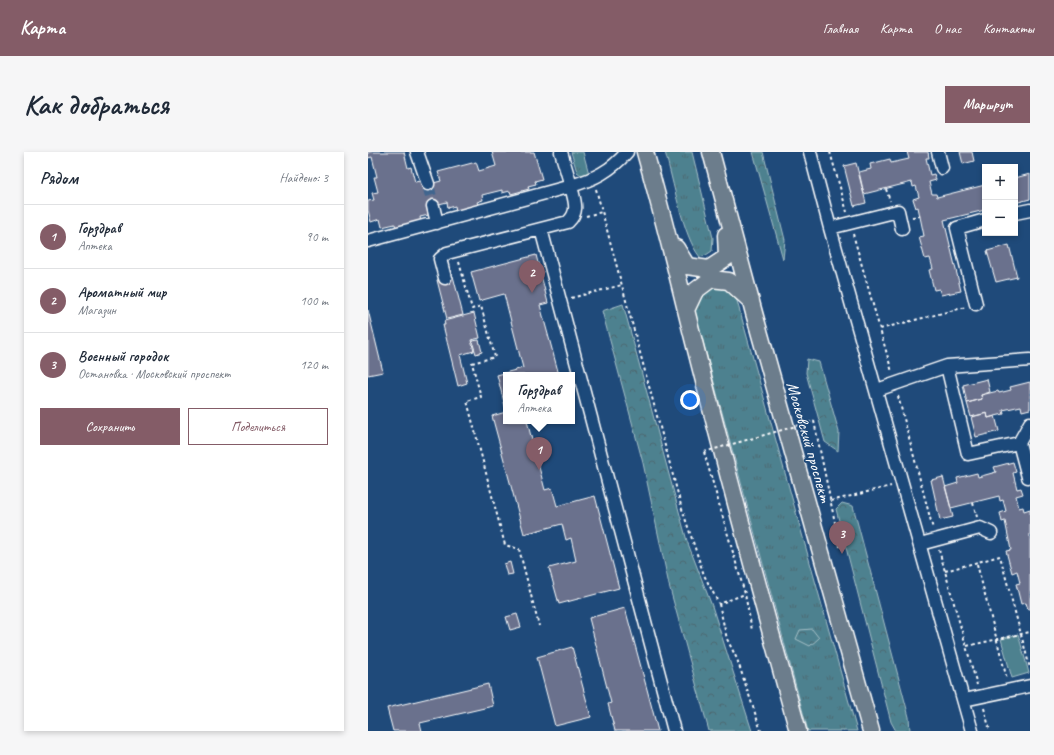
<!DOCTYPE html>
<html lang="ru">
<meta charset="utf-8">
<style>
body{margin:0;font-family:Caveat,sans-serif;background:#f6f6f7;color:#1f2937}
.controls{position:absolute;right:12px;top:12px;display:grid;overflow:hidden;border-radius:0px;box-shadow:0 2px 6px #0003}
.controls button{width:36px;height:36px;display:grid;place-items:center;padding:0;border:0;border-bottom:1px solid #e0e1e3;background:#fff;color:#1f2937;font:20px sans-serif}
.you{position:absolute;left:322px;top:248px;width:14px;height:14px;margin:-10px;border:3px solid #fff;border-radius:50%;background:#1a73e8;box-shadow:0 0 0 6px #1a73e833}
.badge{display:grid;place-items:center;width:26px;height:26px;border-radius:50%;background:#845c67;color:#fff;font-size:13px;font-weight:700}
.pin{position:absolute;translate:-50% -33px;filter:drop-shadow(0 1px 2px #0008)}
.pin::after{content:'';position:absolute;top:21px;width:14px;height:12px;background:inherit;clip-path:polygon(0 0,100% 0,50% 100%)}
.popup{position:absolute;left:135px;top:220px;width:72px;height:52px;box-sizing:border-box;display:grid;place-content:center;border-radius:0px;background:#fff;filter:drop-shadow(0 1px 3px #0005);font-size:13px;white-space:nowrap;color:#747a83}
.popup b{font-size:15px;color:#1f2937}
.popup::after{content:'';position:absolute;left:50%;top:100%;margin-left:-8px;border:8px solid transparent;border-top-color:#fff}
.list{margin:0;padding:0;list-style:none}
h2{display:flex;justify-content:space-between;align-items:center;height:52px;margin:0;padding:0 16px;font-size:17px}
h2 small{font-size:13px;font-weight:400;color:#747a83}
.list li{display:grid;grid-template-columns:26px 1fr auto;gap:12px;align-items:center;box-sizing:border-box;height:64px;padding:0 16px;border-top:1px solid #e0e1e3}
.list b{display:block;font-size:15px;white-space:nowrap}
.list p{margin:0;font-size:13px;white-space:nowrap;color:#747a83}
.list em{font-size:13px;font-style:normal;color:#747a83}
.actions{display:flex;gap:8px;padding:12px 16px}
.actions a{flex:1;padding:9px 0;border:1px solid #845c67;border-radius:0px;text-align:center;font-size:14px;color:#845c67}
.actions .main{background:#845c67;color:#fff}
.map{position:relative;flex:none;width:662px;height:579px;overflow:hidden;border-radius:0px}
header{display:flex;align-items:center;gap:24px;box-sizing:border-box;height:56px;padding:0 20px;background:#845c67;color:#fff}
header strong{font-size:19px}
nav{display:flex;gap:22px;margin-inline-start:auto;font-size:14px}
.intro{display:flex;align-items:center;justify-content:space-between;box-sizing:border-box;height:96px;padding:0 24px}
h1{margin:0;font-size:28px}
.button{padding:10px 18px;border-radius:0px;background:#845c67;color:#fff;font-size:14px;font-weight:700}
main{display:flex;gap:24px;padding:0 24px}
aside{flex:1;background:#fff;border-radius:0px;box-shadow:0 2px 6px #0003}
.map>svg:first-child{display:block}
.grass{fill:url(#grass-tufts);stroke:#a6c0c7}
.forest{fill:url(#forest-crowns);stroke:#a6c0c7}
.park{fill:#4d818f;stroke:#a6c0c7}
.building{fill:#6a718d;stroke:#fff}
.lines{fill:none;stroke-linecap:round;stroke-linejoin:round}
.minor-tunnel{stroke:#41658e;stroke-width:12;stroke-dasharray:12 6;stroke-linecap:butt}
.minor-casing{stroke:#fff;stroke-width:15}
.major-casing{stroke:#fff;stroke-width:19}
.path{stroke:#fff;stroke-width:2;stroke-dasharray:3 3;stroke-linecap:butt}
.minor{stroke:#1f4a7a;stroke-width:12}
.major{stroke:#6c7d8c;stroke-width:16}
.path-bridge{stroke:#fff;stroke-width:2;stroke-dasharray:3 3;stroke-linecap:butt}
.labels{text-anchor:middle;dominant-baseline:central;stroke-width:3.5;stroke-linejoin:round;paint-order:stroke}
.street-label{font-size:17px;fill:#fff;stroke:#1f4a7a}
</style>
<header>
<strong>Карта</strong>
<nav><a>Главная</a><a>Карта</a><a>О нас</a><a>Контакты</a></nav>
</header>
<div class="intro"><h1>Как добраться</h1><a class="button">Маршрут</a></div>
<main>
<aside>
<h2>Рядом<small>Найдено: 3</small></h2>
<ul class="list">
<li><span class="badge">1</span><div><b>Горздрав</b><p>Аптека</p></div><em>90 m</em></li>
<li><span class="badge">2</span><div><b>Ароматный мир</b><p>Магазин</p></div><em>100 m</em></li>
<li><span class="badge">3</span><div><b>Военный городок</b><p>Остановка · Московский проспект</p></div><em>120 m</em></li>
</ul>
<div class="actions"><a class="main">Сохранить</a><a>Поделиться</a></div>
</aside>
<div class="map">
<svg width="662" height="579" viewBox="0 0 662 579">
<defs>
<pattern id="grass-tufts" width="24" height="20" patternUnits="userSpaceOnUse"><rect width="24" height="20" fill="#4d818f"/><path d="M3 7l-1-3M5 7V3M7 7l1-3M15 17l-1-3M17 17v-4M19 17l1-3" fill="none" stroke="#4d6971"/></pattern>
<pattern id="forest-crowns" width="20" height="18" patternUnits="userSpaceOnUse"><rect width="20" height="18" fill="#4d818f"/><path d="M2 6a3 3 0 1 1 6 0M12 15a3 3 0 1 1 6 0" fill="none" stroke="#4d6971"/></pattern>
</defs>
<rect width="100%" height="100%" fill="#1f4a7a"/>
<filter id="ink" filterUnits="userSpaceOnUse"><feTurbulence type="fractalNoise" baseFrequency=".025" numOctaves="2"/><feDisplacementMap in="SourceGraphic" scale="8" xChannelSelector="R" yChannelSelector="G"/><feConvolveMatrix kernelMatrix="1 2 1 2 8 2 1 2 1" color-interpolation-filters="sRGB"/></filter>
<g filter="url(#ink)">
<path class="grass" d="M203,0h12l6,22 -8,1 -4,-3z
M297,0h27l21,86 -1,13 -6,4 -6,2c-17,-20 -27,-78 -35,-105z
M343,134l16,2 10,13 120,430h-49l-113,-419 3,-16z"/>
<path class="forest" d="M385,0h10l22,88 -2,19z
M255,152l64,237 25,65 40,125h-43l-40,-146 -26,-122 -41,-152z
M439,207l12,3 20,70 -1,19 -13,-9 -19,-69z
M474,351l11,3 56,211 1,14h-14l-5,-9 -55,-213z
M444,477l7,9 -9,8 -14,-7 4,-9z"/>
<path class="park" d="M650,482l11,39 -17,5 -11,-39z"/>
<path class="building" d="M0,0h36l4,16 3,-1 4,15 5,-1 2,5 19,-5 -3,-9 38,-10 3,9 17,-5 -4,-14h42l8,27 -7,2 1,3 -8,2 1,3 -18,5 -1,-3 -8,2v-3l-20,5 1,5 -6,2 2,5 -23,5 -1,-6 -7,2 -1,-6 -20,5 2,8 -9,2 1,5 -25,7 -1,-5 -13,3 -2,-8 -9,3 -3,-12v-9l6,-1 -2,-7 6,-1 -4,-15h3l-5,-20 -4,1z
M539,0h21l1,6h-3l4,17 4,-1 2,6 -7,2 3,12h4l1,3 48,-12v25l-41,10 17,71 -20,4 -2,-6 -5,1 -5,-20 4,-1 -3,-11 -5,1 -6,-22 5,-1 -6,-29 -2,1 -3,-9 6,-2 -3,-11 -3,1 -1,-5 -48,12 -5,-22 12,-3 -1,-5 20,-5 1,4 18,-4z
M592,0h12l2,9 -11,3z
M488,11l10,40 -12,3 -10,-40z
M662,22v25l-15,4v-25z
M641,93l8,32 -21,5 -9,-31z
M168,103l12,48 -8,2 19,70h-53v35l-9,-35 26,-7 -19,-74 -25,7 -8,-29z
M85,124l10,39 -16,4 -10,-39z
M0,158l15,62 -15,3z
M106,161l6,25 -9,2 3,11 -14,4 7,28 -9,3 -15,-61h2l-1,-4z
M111,188l3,12 -6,2 -4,-13z
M619,227l3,13 -9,3 1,4 -15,4 -4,-18z
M662,230v27l-8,2 -1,-5 -18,4 1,4 -9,2 -7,2 -1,-5 -16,4 -4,-14 15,-4 -1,-4 17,-4 1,2 12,-3 -1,-3z
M138,260v9h21l18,69 7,-2 5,18 38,-10 24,92 -60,16 -10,-36 27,-7 -5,-23 -5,2 -4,-16 -38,10 -32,-118z
M619,261l1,5 7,-2 4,15 -23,6 -5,-20z
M645,310l3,10 -3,1 4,16 4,-1 2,6 -7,2 3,12 4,-1 1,4 6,-2v100h-2l-2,-6 -5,1 -5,-20 4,-1 -3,-12 -5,2 -6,-22 5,-1 -6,-29 -3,1 -2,-9 6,-2 -3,-11 -3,1 -1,-5 -48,12 -6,-21 13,-4 -1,-5 20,-5 1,4 18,-5 -2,-5z
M575,325l10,40 -13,3 -9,-40z
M142,410l3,12 -6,1 -3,-11z
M257,456l23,85 10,38h-43l-7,-27 3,-1 -22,-85z
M149,462l4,13 -11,3 -4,-13z
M204,495l19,70 -36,9 -18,-69z
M120,532l5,22 -73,17 2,8h-29l-6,-23z"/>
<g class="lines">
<path class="minor-tunnel" d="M60,32l5,22"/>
<defs>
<path id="minor" d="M49,0l11,32
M442,0l20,76 142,503
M570,0l4,16
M65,54l4,17
M647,61l15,-3
M462,76l68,-17 4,18
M173,77l133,502
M0,89l203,-55 -10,-34
M77,126l-5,-19 7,-6 121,-31c12,-11 6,-22 3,-36 23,-7 40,-15 56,-34
M608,152l-19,-76 28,-8
M579,214l21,88 51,-11
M509,238l70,-24 83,-6
M660,325l-9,-34 11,-20
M552,392l60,-16 11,5
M596,548l66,-14"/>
<path id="major" d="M277,0c15,53 28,105 41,158 35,141 73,281 112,421
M343,0l43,161 117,418
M308,96l11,18 22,3 18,-12 -1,-22
M318,158l9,-19 16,-12 18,2 22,20"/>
</defs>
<use href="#minor" class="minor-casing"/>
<use href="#major" class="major-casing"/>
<path class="path" d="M462,0l17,60
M228,37l86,320 22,66 15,29 26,-10
M518,37l4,12
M218,64l16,-4
M544,65l8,-1
M485,82l39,138
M91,110l13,47 9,-3 14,51 -23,6 9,34 -14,4 38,144 14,4 20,77
M203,146l51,-13
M512,177l86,-22
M530,244l35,133
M446,269l26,126
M336,300l41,142 7,36
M463,349l60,-15
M605,351l4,14
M571,398l38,135
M609,412l30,115
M577,419l55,-15 30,112
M351,452l8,35 10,20 24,72
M599,494l63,-14
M616,556l6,23"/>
<use href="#minor" class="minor"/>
<use href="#major" class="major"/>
<path class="path-bridge" d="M336,300l110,-31"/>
</g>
</g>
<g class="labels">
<g class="street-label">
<text transform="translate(441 290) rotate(74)">Московский проспект</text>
</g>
</g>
</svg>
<div class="controls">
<button>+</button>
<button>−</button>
</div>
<div class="you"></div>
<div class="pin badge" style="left:171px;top:318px">1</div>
<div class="popup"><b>Горздрав</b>Аптека</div>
<div class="pin badge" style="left:164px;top:141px">2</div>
<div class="pin badge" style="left:474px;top:402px">3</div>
</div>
</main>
